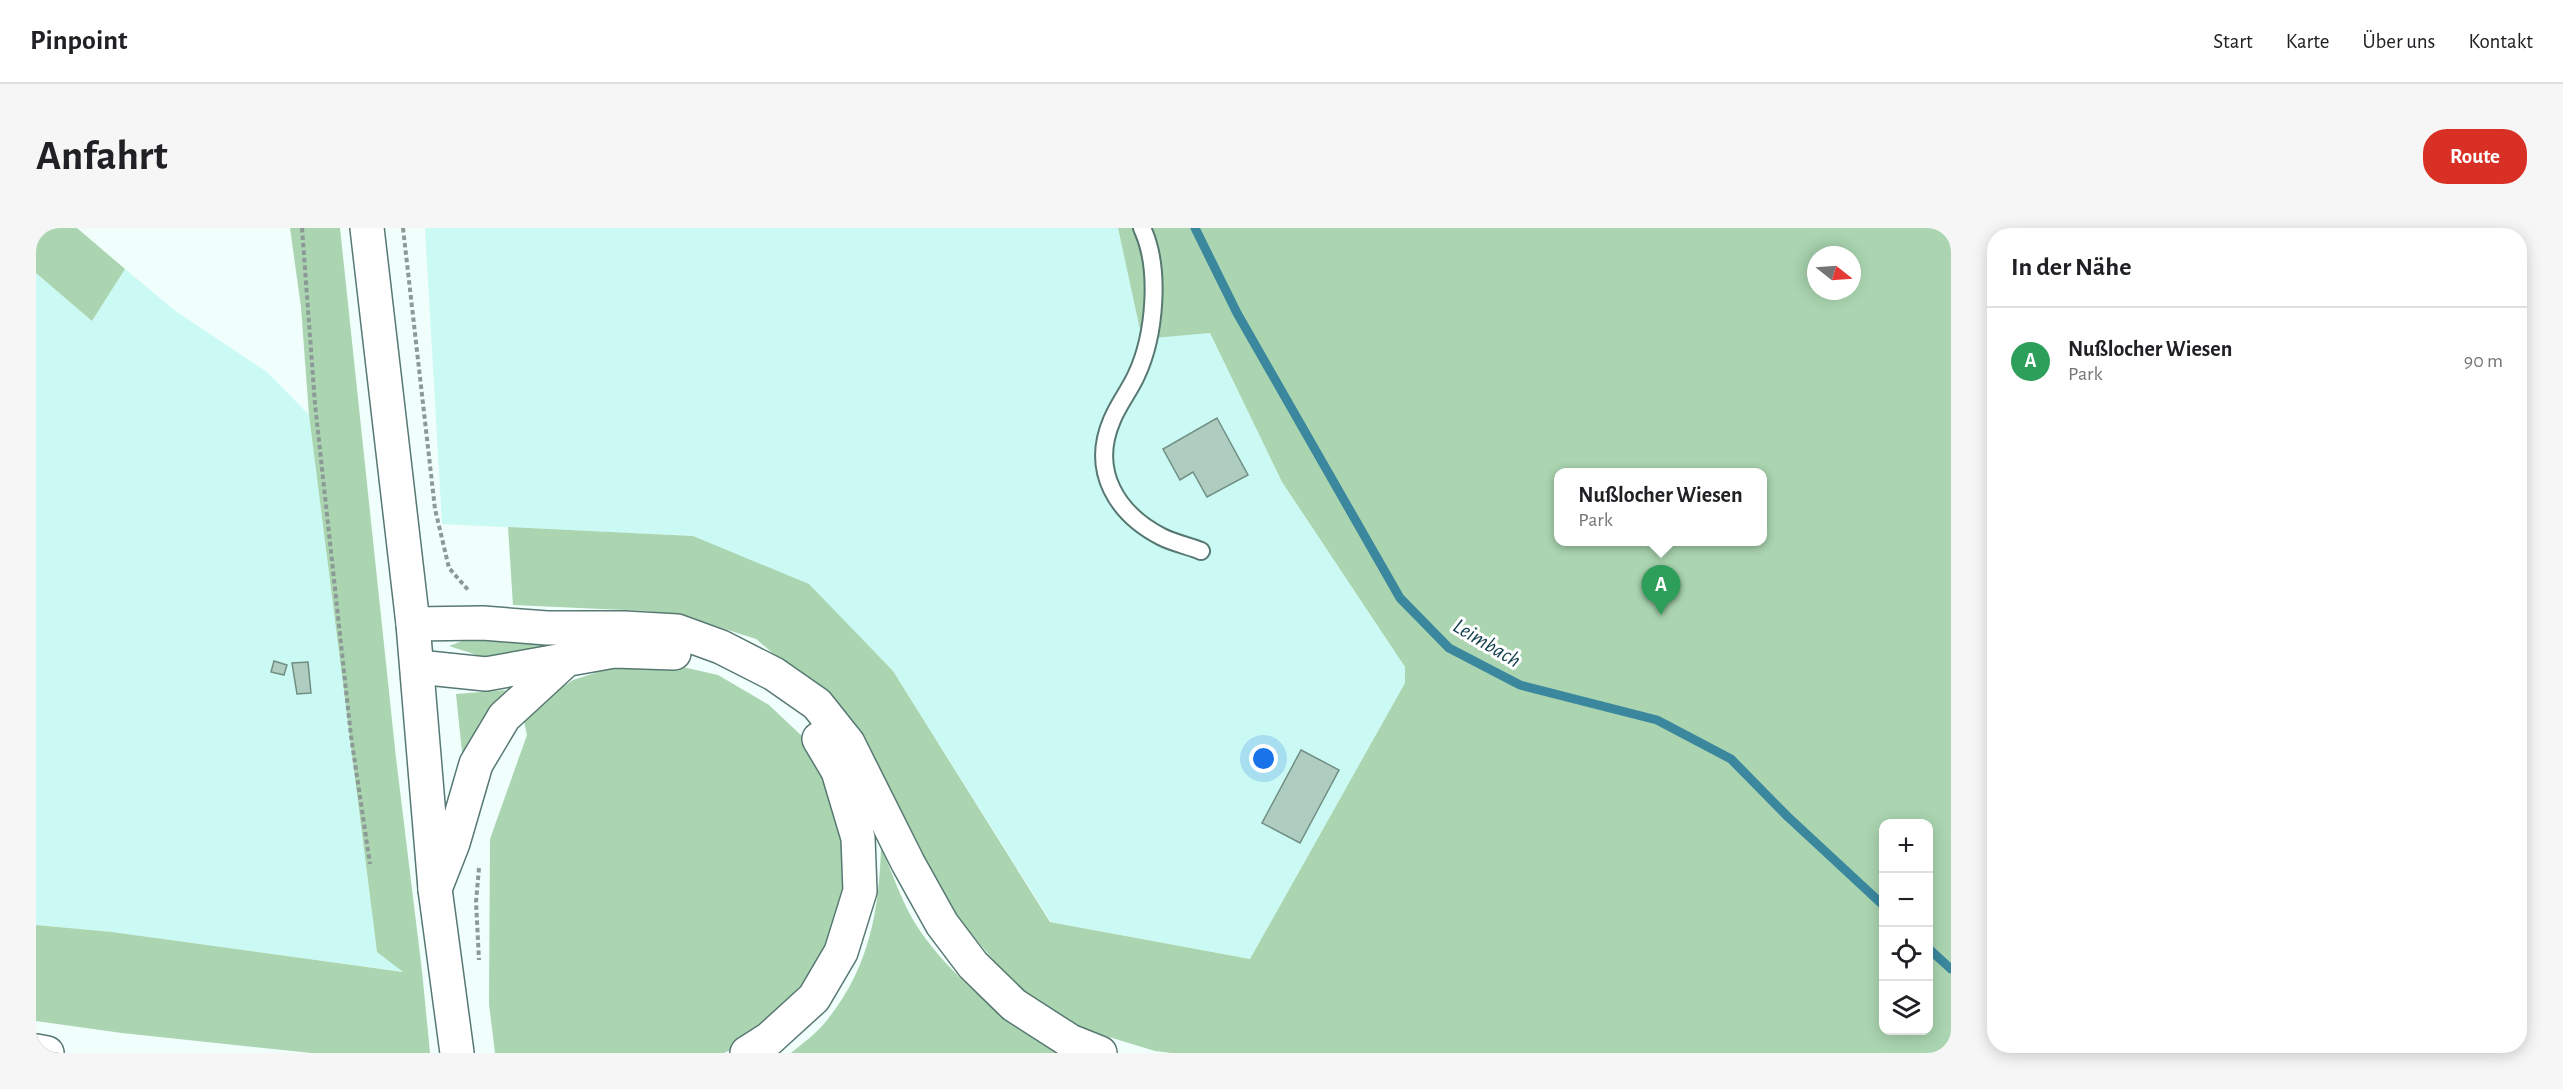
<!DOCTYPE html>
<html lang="de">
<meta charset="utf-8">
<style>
body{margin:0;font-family:"Alegreya Sans",sans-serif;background:#f6f6f6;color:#202124}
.controls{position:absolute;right:18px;bottom:18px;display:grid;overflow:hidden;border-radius:12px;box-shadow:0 3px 15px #0003}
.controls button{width:54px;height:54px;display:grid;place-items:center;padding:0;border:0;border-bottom:2px solid #e0e0e0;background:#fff;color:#202124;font:30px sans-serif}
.compass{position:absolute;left:1771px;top:18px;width:54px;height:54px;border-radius:50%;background:#fff;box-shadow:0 3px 15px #0003;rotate:107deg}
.you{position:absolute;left:1228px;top:531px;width:21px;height:21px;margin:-15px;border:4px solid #fff;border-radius:50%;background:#1a73e8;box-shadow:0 0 0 9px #1a73e833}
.badge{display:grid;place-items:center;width:39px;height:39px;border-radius:50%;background:#d93025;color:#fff;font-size:20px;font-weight:700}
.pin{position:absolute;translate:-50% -50px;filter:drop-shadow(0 2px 3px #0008)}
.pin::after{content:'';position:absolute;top:32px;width:21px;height:18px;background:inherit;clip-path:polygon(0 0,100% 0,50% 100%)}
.popup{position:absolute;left:1518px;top:240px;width:213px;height:78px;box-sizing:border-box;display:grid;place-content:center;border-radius:12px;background:#fff;filter:drop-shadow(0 2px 4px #0005);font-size:20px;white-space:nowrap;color:#757577}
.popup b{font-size:22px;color:#202124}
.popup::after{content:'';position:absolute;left:50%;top:100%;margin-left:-12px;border:12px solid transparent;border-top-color:#fff}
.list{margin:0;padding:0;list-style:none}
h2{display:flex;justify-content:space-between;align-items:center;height:78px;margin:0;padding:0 24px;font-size:26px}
h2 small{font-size:20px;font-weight:400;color:#757577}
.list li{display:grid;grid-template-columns:39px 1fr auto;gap:18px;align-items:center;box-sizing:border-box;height:108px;padding:0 24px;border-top:2px solid #e0e0e0}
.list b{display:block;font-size:22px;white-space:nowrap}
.list p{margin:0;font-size:20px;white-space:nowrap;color:#757577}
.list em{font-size:20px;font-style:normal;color:#757577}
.icon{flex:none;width:33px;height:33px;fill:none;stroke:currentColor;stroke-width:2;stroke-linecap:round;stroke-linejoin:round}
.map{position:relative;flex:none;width:1915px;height:825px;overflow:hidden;border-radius:24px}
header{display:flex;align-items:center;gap:36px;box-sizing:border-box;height:84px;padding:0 30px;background:#fff;border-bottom:2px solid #e0e0e0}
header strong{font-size:28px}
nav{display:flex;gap:33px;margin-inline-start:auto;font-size:21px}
.intro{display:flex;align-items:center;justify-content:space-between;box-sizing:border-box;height:144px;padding:0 36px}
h1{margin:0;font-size:42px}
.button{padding:15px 27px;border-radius:24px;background:#d93025;color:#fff;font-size:21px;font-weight:700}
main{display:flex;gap:36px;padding:0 36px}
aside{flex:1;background:#fff;border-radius:24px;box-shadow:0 3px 15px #0003}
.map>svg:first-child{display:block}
.built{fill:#cbfaf4}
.green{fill:#aad5b0;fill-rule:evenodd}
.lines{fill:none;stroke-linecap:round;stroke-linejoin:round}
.stream{stroke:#3b879e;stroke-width:9}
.building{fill:#aecdc0;stroke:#708e82;stroke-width:1.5}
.lane-casing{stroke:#577873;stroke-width:20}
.secondary-casing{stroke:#577873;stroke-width:36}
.highway-casing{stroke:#577873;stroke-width:36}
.path{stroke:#8b9997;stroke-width:4;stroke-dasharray:4.5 3;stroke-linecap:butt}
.lane{stroke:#fff;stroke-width:16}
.secondary{stroke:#fff;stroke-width:33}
.highway{stroke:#fff;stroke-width:33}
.labels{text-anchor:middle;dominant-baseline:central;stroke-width:6;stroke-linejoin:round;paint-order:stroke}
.water-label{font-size:22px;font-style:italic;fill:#123f4e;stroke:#fff}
</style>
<header>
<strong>Pinpoint</strong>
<nav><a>Start</a><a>Karte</a><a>Über uns</a><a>Kontakt</a></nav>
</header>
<div class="intro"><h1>Anfahrt</h1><a class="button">Route</a></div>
<main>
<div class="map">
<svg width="1915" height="825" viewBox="0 0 1915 825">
<rect width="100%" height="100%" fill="#f0fefc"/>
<path class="built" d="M389,0h693l24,110 68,-5 72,149 123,185v16l-155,276 -199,-37 -158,-251 -200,-135 -251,-12z
M89,41l49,41 93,62 42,43 68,537 28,20 -293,-40 -76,-7v-652l56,48z"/>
<path class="green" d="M0,0h41l48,41 -33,52 -56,-48z
M254,0h50l56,530 26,213 8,82h-119l-189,-20 -86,-12v-96l76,7 291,40 -26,-20 -68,-537 -8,-108z
M1082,0h833v825h-780l-16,-2 -79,-24 -61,-42 -62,-72 -150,-234 -47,-40 -65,-21 -44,-7 -134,-6 -5,-78 185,9 116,48 84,87 157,251 200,37 155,-276v-16l-123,-185 -72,-149 -68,6zM1780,27h36v36h-36zM1523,244h204v70h-204zM1848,596h44v206h-44z
M442,407l90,7 -60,13 -28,1 -31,-10z
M584,437h54l44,10 51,30 36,34 26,40 21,92 -27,98 -65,66 -36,18h-229l-6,-49 1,-165 37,-104 -4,-18 16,-14 34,-23z
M470,462l-26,32 -17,40 -7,-68z
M845,619c11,25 20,53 34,76 31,50 96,105 148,130h-272c11,-9 23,-18 32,-28 45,-53 56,-111 58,-178z"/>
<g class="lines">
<path class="stream" d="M1159,0l42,85 163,285 49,50 71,37 137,35 74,39 56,57 97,90
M1892,720l23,21"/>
</g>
<path class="building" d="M1181,190l31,57 -41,22 -14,-25 -13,8 -17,-31z
M238,433l13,4 -3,10 -13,-3z
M272,434l3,31 -14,1 -5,-31z
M1265,522l38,20 -39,73 -38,-20z"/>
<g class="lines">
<defs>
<path id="lane" d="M1106,0c19,40 13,108 -6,148 -7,15 -18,29 -24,44 -22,51 5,94 50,117 12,6 27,9 39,14"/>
<path id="secondary" d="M331,0l46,396 22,265 22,164"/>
<path id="highway" d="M377,396l70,-1 64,5h77l53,3 44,16 53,27 43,30 31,39 60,120 34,61 31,41 41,40 56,36 30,12
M382,439l68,7 128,-23 60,2
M399,661l18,-46 23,-79 28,-47 63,-58
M0,823l11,2
M711,825l22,-14 45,-41 27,-46 19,-61 -2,-53 -20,-67 -19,-32"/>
</defs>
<use href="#lane" class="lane-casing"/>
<use href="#secondary" class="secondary-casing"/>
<use href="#highway" class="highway-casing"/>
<path class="path" d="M266,0l13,176 36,332 19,128
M367,0l32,281 14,59 20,23
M443,640l-3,34 3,58"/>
<use href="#lane" class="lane"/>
<use href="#secondary" class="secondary"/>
<use href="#highway" class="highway"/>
</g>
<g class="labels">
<g class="water-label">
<text transform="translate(1451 415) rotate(31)">Leimbach</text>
</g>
</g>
</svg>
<div class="controls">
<button>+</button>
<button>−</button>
<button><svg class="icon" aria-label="locate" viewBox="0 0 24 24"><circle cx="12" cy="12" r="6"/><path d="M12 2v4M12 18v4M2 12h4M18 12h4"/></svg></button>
<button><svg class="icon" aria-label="layers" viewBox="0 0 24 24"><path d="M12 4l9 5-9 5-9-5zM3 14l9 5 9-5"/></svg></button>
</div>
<svg class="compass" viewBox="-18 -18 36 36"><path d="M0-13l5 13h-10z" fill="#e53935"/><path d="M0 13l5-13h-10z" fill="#757577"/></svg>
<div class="you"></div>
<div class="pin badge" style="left:1625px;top:387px;background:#2e9e5b">A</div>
<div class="popup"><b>Nußlocher Wiesen</b>Park</div>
</div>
<aside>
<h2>In der Nähe<small></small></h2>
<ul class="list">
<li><span class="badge" style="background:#2e9e5b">A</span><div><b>Nußlocher Wiesen</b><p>Park</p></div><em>90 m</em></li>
</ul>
</aside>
</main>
